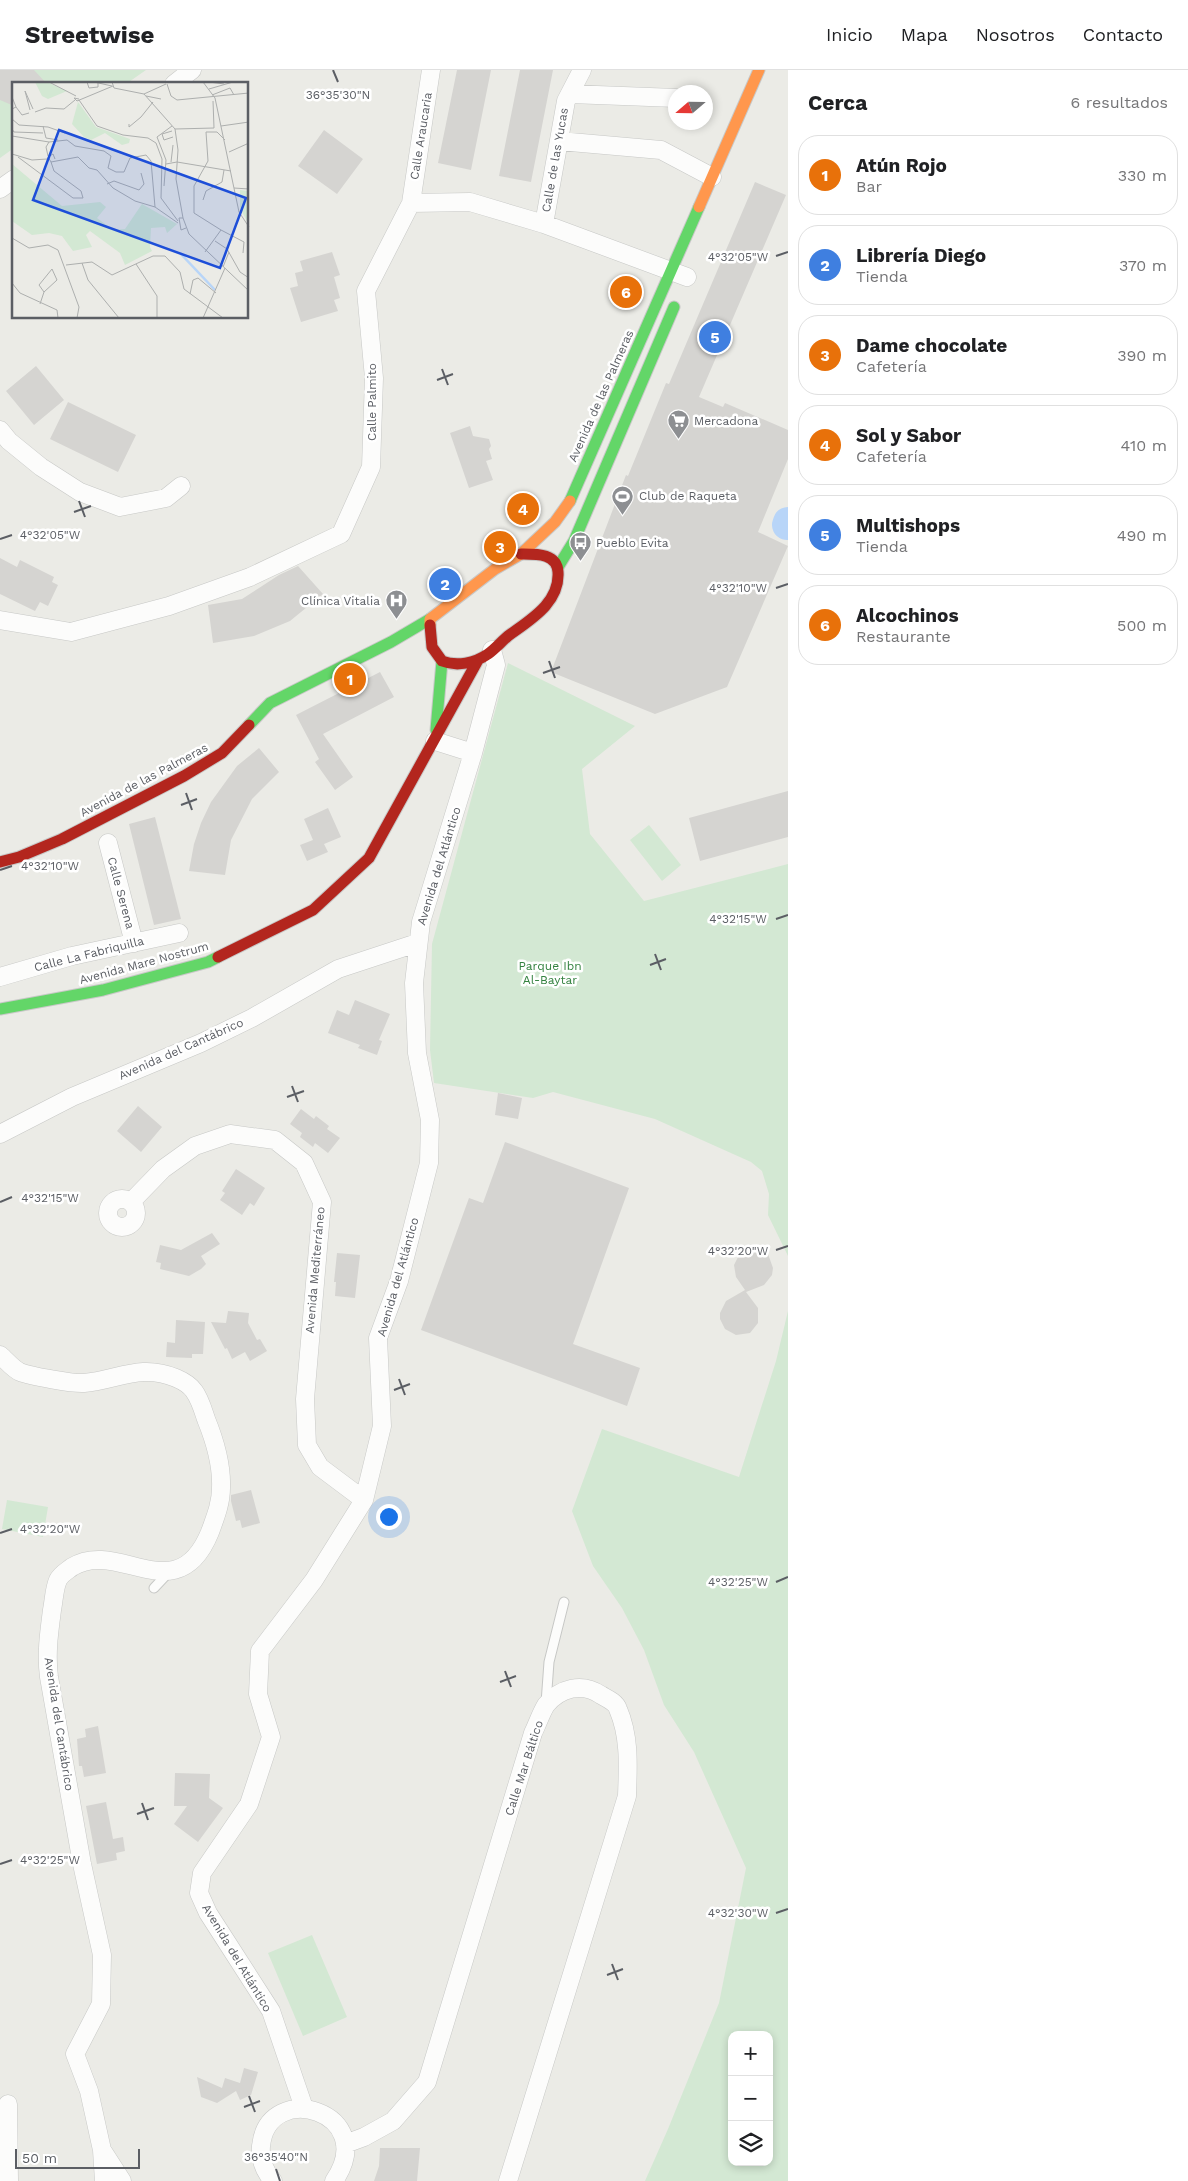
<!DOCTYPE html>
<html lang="es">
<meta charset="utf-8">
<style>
body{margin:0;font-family:"Work Sans",sans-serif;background:#f2f2f2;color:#202124}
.controls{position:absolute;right:15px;bottom:15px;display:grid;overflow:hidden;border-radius:10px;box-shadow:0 2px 8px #0003}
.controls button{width:45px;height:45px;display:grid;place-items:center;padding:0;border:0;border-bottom:1px solid #e0e0e0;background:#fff;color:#202124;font:25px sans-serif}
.compass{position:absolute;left:668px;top:15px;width:45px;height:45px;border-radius:50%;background:#fff;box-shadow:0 2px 8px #0003;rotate:250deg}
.scale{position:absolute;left:15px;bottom:12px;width:125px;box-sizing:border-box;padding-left:5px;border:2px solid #5b5e64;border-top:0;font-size:14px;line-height:18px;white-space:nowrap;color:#5b5e64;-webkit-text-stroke:4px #fff;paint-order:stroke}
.you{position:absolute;left:388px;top:1446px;width:18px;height:18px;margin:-12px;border:4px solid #fff;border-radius:50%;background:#1a73e8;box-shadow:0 0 0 8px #1a73e833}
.badge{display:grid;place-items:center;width:32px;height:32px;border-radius:50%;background:#8d8f92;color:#fff;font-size:16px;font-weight:700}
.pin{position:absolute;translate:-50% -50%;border:2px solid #fff;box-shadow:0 1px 5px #0006}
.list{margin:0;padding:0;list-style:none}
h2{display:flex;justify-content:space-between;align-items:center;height:65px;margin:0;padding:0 20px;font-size:21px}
h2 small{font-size:16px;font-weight:400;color:#757577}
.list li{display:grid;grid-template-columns:32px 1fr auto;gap:15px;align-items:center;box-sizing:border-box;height:80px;margin:0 10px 10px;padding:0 10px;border:1px solid #e0e0e0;border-radius:20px}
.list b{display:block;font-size:19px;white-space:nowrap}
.list p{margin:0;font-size:16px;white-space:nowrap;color:#757577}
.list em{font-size:16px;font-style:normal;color:#757577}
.icon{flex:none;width:28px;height:28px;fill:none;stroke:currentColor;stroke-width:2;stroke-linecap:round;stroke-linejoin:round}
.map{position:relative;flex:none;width:788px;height:2111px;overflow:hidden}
header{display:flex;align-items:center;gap:30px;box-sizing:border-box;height:70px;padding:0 25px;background:#fff;border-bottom:1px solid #e0e0e0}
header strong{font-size:24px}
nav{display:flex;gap:28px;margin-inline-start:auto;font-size:18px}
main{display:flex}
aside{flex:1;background:#fff}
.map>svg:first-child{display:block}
.green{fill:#d3e8d3;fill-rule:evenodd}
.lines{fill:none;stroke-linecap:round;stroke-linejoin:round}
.river{stroke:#b8d5f8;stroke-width:30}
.building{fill:#d5d4d1}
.lane-casing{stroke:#c7c8c6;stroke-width:11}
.street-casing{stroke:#c7c8c6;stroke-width:19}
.fast-casing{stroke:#c8c8c7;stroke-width:13}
.slow-casing{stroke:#c8c8c7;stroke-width:13}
.jam-casing{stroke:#c8c8c7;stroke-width:13}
.lane{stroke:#fcfcfb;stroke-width:9}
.street{stroke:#fcfcfb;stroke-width:18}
.fast{stroke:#63d668;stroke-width:11}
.slow{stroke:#ff974d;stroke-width:11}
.jam{stroke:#b3261e;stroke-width:11}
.ticks{fill:none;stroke:#5b5e64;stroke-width:2}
.labels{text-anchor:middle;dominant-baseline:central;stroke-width:5;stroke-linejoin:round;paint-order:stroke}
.street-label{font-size:12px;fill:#5b5e64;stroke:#fff}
.poi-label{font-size:12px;fill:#5b5e64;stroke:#fff;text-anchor:start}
.park-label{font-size:12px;fill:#348240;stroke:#fff}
.inset-river{fill:none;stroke:#b8d5f8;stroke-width:2.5}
.inset-road{fill:none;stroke:#adafae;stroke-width:1}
.view{fill:#1d4ed8;fill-opacity:0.15;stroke:#1d4ed8;stroke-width:2.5}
.inset-edge{fill:none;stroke:#5b5e64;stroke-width:2.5}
.ticks-label{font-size:12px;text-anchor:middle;fill:#5b5e64;stroke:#fff;stroke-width:5;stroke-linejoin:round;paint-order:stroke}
</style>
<header>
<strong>Streetwise</strong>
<nav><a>Inicio</a><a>Mapa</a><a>Nosotros</a><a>Contacto</a></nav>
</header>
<main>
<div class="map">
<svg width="788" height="2111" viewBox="0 0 788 2111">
<rect width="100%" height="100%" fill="#ebebe6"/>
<path class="green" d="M0,0h146l-20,14h-112v64l-14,10z
M508,593l127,63 -53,43 8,65 54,67 144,-37v392l-20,-41 1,-21 -7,-23 -11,-9 -96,-43 -102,-27 -20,6 -99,-15 -4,-33 2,-106z
M649,755l32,40 -19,16 -32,-41z
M788,1241v870h-143l23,-52 51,-126 27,-135 -52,-116 -30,-47 -20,-55 -22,-42 -29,-42 -21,-55 30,-82 137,48 37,-116zM732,1965h37v127h-37z
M7,1430l41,7 -5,30 -41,-8z
M312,1865l35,82 -44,19 -35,-83z"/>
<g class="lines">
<path class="river" d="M787,455l1,-3"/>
</g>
<path class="building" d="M0,0h34l13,14h-33v22l-14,-6z
M457,0h34l-20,100 -33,-7z
M520,0h33l-22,112 -32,-6z
M324,60l39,29 -26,35 -39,-28z
M755,112l31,13 -87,202 24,10 2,-4 63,27v29l-30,73 30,14 -61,141 -72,27 -104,-42 75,-197 2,1 38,-93 3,1z
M332,182l8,23 -6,2 6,21 -6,2 4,11 -37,11 -11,-34 8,-2 -3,-13 8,-2 -3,-10z
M36,296l28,34 -30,25 -28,-34z
M68,332l68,33 -18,37 -68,-33z
M470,356l3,10 16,3 2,7 -2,3 3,10 -6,2 7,19 -24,8 -19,-55z
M0,488l17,9 3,-7 34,17 -2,5 6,3 -10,21 -8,-4 -5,9 -35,-17z
M298,496l25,28 -33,27 -36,15 -41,7 -5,-38 34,-6 37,-24z
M380,602l14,25 -71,37 30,43 -18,13 -20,-28 4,-3 -23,-44z
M259,678l20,24 -27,27 -21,41 -6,35 -36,-4 5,-27 7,-21 10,-21 26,-36z
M788,721v46l-88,24 -11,-43z
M328,738l13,29 -17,7 4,8 -21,9 -7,-16 13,-5 -9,-21z
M155,747l26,102 -27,6 -25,-101z
M355,930l35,14 -11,26 3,1 -5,14 -19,-7 2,-3 -32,-12 9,-23 12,5z
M498,1023l24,5 -4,21 -23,-4z
M138,1036l24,21 -21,25 -24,-21z
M301,1039l13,10 2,-3 13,10 -2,3 13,9 -12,15 -13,-10 -2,4 -13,-10 2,-4 -12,-9z
M505,1072l124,46 -56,156 67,24 -13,38 -206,-76 48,-132 14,5z
M236,1099l29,19 -11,18 -4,-3 -8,12 -22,-15 5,-7 -3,-2z
M212,1163l8,11 -19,12 5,8 -5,5 -12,7 -29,-7 1,-6 -5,-1 4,-17 21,5z
M754,1178l14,6 5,14 -1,7 -8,10 -18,7 12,16v15l-8,10 -14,2 -11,-6 -5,-10v-6l6,-12 19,-11 -9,-13 -2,-12 6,-12z
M337,1183l23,2 -5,43 -20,-2 1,-14h-2z
M228,1241l21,2 -1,10 9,17 3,-1 7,12 -17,10 -5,-9 -13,7 -5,-11 -2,1 -14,-27 15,1z
M176,1250l29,2 -2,32h-11v4l-26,-1 1,-15 8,1z
M251,1420l9,33 -18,5 -2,-8 -4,1 -5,-20v-6z
M98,1656l8,47 -22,4 -2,-11h-3l-2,-27 9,-2 -1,-8z
M175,1703l35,1 -1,24 14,10 -25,34 -24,-18 13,-18h-13z
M106,1732l7,37 10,-2 2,14 -9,2 1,7 -20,4 -11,-58z
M244,1998l14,4 -7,23 -11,5 -4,-9 -19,12 -16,-6 -4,-20 25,11 3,-10 15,5z
M380,2078h40l-3,33h-43l5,-15z"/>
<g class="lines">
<defs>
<path id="lane" d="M154,1518l15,-16
M546,1633l3,-41 15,-60"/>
<path id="street" d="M174,14l18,-14
M570,24l106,4
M559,71l102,9 51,27
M0,119l14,-10
M411,133l20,-133
M544,154l22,-123 16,-31
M0,360l9,11 32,26 39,25 40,15 46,-9 15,-12
M0,550l71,12 98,-26 81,-29 91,-43 30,-67 3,-89 -8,-87 45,-88 59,-1 74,22 143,53
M435,671l38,12
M108,773l26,100
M0,907l72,-21 107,-23
M0,1064l72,-37 129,-54 51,-25 86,-49 79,-26
M108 1143a14 14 0 1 1 28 0a14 14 0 1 1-28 0Z
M131,1132l32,-33 32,-23 35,-12 45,6 29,23 18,39 -17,197 2,46 13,22 44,33
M0,1285c6,5 13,14 20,17 10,4 54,12 64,11 34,-3 56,-20 92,-5 7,3 14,7 18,13 6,8 9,19 12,28 9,22 16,45 15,69 0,16 -6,30 -11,44 -33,81 -91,6 -138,35 -5,4 -11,7 -14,13 -4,9 -4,20 -6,30 -3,23 -6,44 -3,67l33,187 20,91 -1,49 -26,50 14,37 13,59 20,31
M8,2034l1,77
M304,2038l-33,-97 -63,-98 -9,-20 3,-20 47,-69 22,-67 -13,-43 2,-43 54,-71 50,-80 18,-74 -4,-88 21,-57 30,-118 1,-43 -13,-67 -3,-70 7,-61 52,-169 23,-88 -4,-15
M345,2074l19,-7 29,-16 34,-39 106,-349c4,-8 8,-20 13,-28 14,-17 36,-23 55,-10 5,3 15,7 17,14 12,28 10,57 9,87l-119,385
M102,2080l2,31
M273,2111c-9,-10 -13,-22 -12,-35 7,-68 120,-34 73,35"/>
<path id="fast" d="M570,431l129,-294
M558,497l16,-26 100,-234
M249,655l21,-22 121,-61 39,-23
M436,660l6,-69
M0,939l103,-19 105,-28 10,-5"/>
<path id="slow" d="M699,137l60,-137
M430,555v-6l65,-50 26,-15 34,-32 15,-21"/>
<path id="jam" d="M430,555l2,22 10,14c15,6 33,2 46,-7 7,-5 13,-12 20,-18 22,-16 52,-33 50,-64 -1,-19 -22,-18 -37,-18
M0,792l19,-5 43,-18 122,-63 38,-23 27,-28
M218,887l95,-47 56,-52 109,-198"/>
</defs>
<use href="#lane" class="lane-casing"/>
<use href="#street" class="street-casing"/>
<use href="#fast" class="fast-casing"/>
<use href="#slow" class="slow-casing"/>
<use href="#jam" class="jam-casing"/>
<use href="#lane" class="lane"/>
<use href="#street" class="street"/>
<use href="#fast" class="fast"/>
<use href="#slow" class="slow"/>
<use href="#jam" class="jam"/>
</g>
<path class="ticks" d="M333,0l5,12M776,186l12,-4M442,299l6,16M437,310l16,-6M79,431l6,16M74,442l17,-6M0,469l12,-4M776,518l12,-4M549,591l6,17M543,603l17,-6M186,723l6,17M181,735l16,-6M0,800l12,-4M776,849l12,-4M655,884l6,16M650,895l16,-6M292,1016l6,16M287,1027l17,-6M0,1132l12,-5M776,1180l12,-4M399,1309l6,16M394,1320l16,-6M0,1463l12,-4M776,1512l12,-5M505,1601l6,16M500,1612l16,-6M142,1733l6,17M137,1744l17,-6M0,1794l12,-4M776,1843l12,-4M612,1894l6,16M607,1905l16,-6M249,2026l6,16M244,2037l16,-6M276,2099l4,12"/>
<defs>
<symbol id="supermarket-pin" viewBox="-11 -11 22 30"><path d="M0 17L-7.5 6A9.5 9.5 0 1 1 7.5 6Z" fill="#8d8f92" stroke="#fff"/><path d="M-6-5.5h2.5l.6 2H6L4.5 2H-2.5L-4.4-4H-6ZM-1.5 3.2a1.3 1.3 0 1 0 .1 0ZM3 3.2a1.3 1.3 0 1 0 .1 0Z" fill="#fff"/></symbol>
<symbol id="stadium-pin" viewBox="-11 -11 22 30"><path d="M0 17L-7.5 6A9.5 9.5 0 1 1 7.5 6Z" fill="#8d8f92" stroke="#fff"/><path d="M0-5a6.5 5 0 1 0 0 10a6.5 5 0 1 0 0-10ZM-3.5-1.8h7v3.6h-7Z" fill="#fff"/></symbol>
<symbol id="bus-pin" viewBox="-11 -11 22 30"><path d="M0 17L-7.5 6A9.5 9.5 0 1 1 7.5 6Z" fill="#8d8f92" stroke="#fff"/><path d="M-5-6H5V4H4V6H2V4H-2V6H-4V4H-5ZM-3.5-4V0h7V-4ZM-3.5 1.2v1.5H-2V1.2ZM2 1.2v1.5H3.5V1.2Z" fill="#fff"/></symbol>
<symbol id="hospital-pin" viewBox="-11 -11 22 30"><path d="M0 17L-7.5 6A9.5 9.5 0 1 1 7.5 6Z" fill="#8d8f92" stroke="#fff"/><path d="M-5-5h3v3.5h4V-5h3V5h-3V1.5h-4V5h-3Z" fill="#fff"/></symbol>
</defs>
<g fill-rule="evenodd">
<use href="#supermarket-pin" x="666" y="338" width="25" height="34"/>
<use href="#stadium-pin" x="610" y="414" width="25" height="34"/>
<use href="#bus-pin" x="568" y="460" width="25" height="34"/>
<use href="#hospital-pin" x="384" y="518" width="25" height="34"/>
</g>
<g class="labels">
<g class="street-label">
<text transform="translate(421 66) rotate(-81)">Calle Araucaria</text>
<text transform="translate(555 90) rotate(-80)">Calle de las Yucas</text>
<text transform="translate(601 326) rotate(-66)">Avenida de las Palmeras</text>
<text transform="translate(372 332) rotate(-90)">Calle Palmito</text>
<text transform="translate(144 710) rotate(-28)">Avenida de las Palmeras</text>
<text transform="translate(439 796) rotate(-73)">Avenida del Atlántico</text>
<text transform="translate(121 823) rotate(75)">Calle Serena</text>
<text transform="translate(89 884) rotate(-14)">Calle La Fabriquilla</text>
<text transform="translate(144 893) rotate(-15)">Avenida Mare Nostrum</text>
<text transform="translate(181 979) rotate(-24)">Avenida del Cantábrico</text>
<text transform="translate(315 1200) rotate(-85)">Avenida Mediterráneo</text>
<text transform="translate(398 1207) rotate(-74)">Avenida del Atlántico</text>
<text transform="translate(59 1654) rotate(81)">Avenida del Cantábrico</text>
<text transform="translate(524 1698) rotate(-72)">Calle Mar Báltico</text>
<text transform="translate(237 1888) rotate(59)">Avenida del Atlántico</text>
</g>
<g class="poi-label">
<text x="694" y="351">Mercadona</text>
<text x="639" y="426">Club de Raqueta</text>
<text x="596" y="473">Pueblo Evita</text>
<text x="380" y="531" text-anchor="end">Clínica Vitalia</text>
</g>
<g class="park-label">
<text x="550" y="896">Parque Ibn<tspan x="550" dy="14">Al-Baytar</tspan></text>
</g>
</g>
<g transform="translate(12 12)">
<rect width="236" height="236" fill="#ebebe6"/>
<path d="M23,0h12l20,9 -19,8 -6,-3zM66,20l18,25 34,12 -1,4 -7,2 -17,-12 -14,7 -7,-3 -12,-13zM0,82l50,42 38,-4 6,5 -9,11 16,12 12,-1 17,-25 35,20 -10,9 -2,-6 -14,1 -1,19 2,4 -27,14 -5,-12 -30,-22 -4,4 6,12 -19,4 -11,-15 -13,-3 -17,2 -20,-14zM228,108l8,1v32l-8,-15z" fill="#d3e8d3"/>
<path class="inset-river" d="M168,171l35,37"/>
<path class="inset-road" d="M37,0l27,14M75,0l2,6 9,-1v-5M82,0l18,4M100,0l2,6 30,6M191,0l12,16 24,114 10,15M197,0l15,2M155,2l4,12 6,4 72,-7M197,7l24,-7M132,12l31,35 3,21 -2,29 7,39M132,12l22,-10M200,13l18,-7 4,7M134,14l15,3M0,15l4,10 -4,2M67,17l-5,-1 3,3 36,-15M67,18l18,26 26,9 25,3 8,5 6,16 -1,39 17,23M4,25l6,8 7,-2M18,28l-5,-19 8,18M23,30l11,-4 18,1 11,-9M0,37l7,6 29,2 17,6M117,42v3l12,-10 12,-15M31,44l3,12 12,2M209,44l28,-4M0,47l2,3 29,1M163,47l39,-1 -1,-27M160,49l-10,3 2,6 9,-3M0,54l37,6 18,-2 8,6 29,5 7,5 -3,12 8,4h8l6,-14 16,-3 5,6 4,46M217,70l20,-9M0,72l20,6 15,-1M36,74l-2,-9 3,-5M6,75l55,41h10l-2,-7 -27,-20 -3,-9M43,77l-2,-5 -5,3 3,5 27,-5 11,11 8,2 16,18 22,13 20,6 23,16M159,80l2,-17M154,82l11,-2 54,9M95,102l7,-3 25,9 5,-6 -3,-11M152,104l2,-26 -9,-23 15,-11M222,106l15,1M191,118l3,-9 16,-9 2,-12M174,146l-5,2 -2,-12h4l6,16 60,57M209,148l23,12 -1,11M0,156l17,10 19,-3 10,5 21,57 -2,11M203,159l12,8 13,23 9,6M193,170l16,-22 -27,-17v-27l14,-25 -2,-29h11l8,8M70,181l6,17 31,38M124,182l21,32v22M54,183l26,-3 20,13 41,-19h12l15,16 4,17 39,29M211,185l6,-15M0,201l8,10 37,17 1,8M178,212l3,-14 5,-2 18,15M28,222l4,-12 13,-12 -5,-11 -13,16 5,7M191,236l22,-50"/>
<path class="view" d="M47,48l187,68 -26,70 -187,-68z"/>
<rect width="236" height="236" class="inset-edge"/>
</g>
<g class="ticks-label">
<text x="338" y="29">36°35'30"N</text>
<text x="738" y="191">4°32'05"W</text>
<text x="50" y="469">4°32'05"W</text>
<text x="738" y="522">4°32'10"W</text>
<text x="50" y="800">4°32'10"W</text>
<text x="738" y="853">4°32'15"W</text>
<text x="50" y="1132">4°32'15"W</text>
<text x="738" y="1185">4°32'20"W</text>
<text x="50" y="1463">4°32'20"W</text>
<text x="738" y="1516">4°32'25"W</text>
<text x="50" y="1794">4°32'25"W</text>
<text x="738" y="1847">4°32'30"W</text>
<text x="276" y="2091">36°35'40"N</text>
</g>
</svg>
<div class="controls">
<button>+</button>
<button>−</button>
<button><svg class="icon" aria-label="layers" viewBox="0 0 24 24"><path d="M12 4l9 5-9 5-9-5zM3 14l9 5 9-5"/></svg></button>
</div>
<svg class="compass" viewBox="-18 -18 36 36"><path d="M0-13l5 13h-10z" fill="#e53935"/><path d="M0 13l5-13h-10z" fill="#757577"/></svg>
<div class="scale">50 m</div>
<div class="you"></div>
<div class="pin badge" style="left:350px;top:609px;background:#e8710a">1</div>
<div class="pin badge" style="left:445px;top:514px;background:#3f7fe0">2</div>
<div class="pin badge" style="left:500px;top:477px;background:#e8710a">3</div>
<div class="pin badge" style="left:523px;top:439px;background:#e8710a">4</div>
<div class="pin badge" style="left:715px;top:267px;background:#3f7fe0">5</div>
<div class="pin badge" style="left:626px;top:222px;background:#e8710a">6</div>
</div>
<aside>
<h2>Cerca<small>6 resultados</small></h2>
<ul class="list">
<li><span class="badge" style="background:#e8710a">1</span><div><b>Atún Rojo</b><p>Bar</p></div><em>330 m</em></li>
<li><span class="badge" style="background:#3f7fe0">2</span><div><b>Librería Diego</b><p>Tienda</p></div><em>370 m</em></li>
<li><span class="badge" style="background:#e8710a">3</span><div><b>Dame chocolate</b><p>Cafetería</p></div><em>390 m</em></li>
<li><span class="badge" style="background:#e8710a">4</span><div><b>Sol y Sabor</b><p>Cafetería</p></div><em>410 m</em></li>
<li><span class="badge" style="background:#3f7fe0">5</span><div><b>Multishops</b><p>Tienda</p></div><em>490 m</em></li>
<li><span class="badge" style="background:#e8710a">6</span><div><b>Alcochinos</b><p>Restaurante</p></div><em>500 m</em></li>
</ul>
</aside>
</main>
